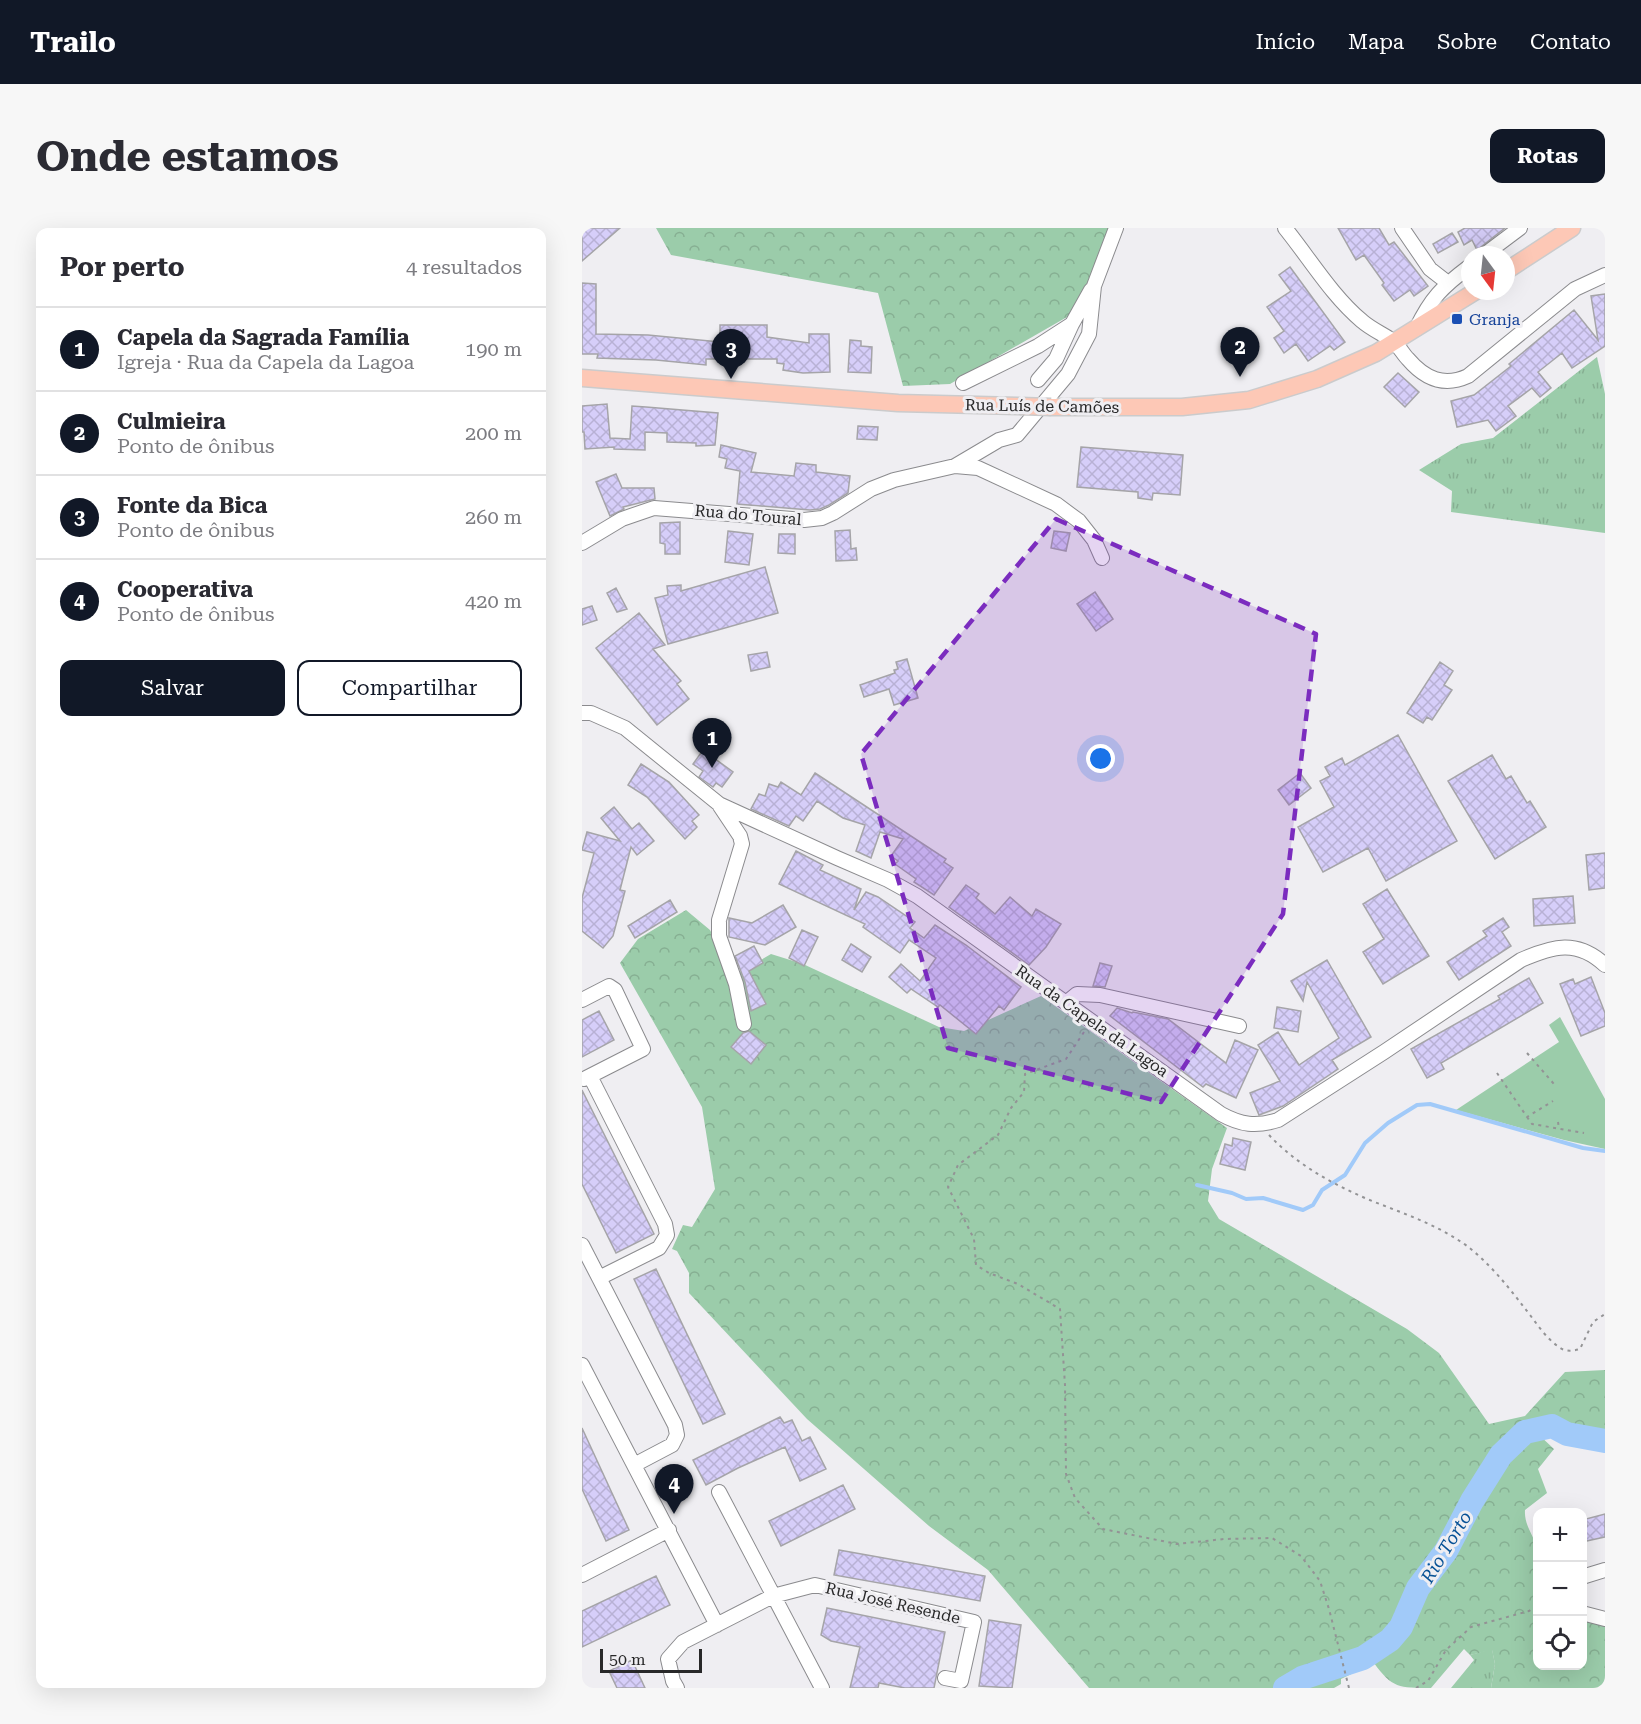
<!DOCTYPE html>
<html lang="pt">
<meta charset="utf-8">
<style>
body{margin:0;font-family:"Roboto Serif",serif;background:#f7f7f7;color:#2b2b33}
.controls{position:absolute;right:18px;bottom:18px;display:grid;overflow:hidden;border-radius:12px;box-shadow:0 6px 24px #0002}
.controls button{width:54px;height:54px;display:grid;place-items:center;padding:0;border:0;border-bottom:2px solid #e1e1e2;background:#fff;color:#2b2b33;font:30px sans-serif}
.compass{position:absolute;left:879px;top:18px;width:54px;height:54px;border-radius:50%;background:#fff;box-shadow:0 6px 24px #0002;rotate:165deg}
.scale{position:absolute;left:18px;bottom:15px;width:102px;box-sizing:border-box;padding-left:6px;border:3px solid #282829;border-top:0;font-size:16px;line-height:21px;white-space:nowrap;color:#282829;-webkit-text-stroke:4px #efeef2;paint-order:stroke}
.you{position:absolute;left:519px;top:531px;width:21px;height:21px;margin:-15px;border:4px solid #fff;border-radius:50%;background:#1a73e8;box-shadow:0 0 0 9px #1a73e833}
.badge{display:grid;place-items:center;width:39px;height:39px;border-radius:50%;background:#111827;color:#fff;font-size:20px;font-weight:700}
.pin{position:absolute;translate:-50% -50px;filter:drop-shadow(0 2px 3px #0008)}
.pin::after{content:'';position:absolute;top:32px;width:21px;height:18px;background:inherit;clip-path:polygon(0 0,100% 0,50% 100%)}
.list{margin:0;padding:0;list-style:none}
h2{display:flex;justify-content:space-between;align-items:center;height:78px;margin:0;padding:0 24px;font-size:26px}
h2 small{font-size:20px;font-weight:400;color:#7c7c81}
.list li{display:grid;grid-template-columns:39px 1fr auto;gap:18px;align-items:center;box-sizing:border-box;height:84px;padding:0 24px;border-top:2px solid #e1e1e2}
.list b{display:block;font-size:22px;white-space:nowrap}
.list p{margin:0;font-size:20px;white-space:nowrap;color:#7c7c81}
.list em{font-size:20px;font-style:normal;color:#7c7c81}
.actions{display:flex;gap:12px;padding:18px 24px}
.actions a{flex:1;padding:14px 0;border:2px solid #111827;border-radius:12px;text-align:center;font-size:21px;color:#111827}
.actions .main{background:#111827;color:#fff}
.icon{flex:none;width:33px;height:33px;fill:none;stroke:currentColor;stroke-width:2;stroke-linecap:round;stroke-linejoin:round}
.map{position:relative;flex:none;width:1023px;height:1460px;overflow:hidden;border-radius:12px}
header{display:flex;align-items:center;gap:36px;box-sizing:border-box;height:84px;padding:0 30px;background:#111827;color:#fff}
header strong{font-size:28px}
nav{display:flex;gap:33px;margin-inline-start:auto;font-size:21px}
.intro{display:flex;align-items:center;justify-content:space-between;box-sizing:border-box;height:144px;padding:0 36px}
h1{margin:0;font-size:42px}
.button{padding:15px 27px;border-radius:12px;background:#111827;color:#fff;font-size:21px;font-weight:700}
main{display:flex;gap:36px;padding:0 36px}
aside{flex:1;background:#fff;border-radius:12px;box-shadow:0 6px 24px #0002}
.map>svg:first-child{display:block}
.grass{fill:url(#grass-tufts)}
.forest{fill:url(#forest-crowns)}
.garden{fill:#9bccaa}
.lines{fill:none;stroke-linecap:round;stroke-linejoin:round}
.stream{stroke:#a1caf9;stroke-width:4}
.river{stroke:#a1caf9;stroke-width:24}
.building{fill:url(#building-cross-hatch);stroke:#a5a4a8;stroke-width:1.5}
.minor-casing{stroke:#8b8b8e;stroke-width:16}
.major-casing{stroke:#cbcbcc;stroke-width:19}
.path{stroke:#939395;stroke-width:2;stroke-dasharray:3 4.5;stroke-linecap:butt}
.minor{stroke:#fff;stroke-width:14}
.major{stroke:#fdc8b6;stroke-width:16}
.major-bridge-casing{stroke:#cbcbcc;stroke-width:19;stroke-linecap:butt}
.major-bridge{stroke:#fdc8b6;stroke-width:16}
.marked{fill:#7b2cbf;fill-opacity:0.2;stroke:#7b2cbf;stroke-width:4.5;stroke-dasharray:12 8;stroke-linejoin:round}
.transit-dot{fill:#1a4fb4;stroke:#efeef2;stroke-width:2}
.labels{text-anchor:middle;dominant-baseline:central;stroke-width:6;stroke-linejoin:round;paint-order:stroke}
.transit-label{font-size:16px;fill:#164399;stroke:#efeef2;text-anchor:start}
.street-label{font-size:16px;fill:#282829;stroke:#efeef2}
.water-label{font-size:18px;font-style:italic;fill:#085296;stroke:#efeef2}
</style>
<header>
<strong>Trailo</strong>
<nav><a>Início</a><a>Mapa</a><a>Sobre</a><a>Contato</a></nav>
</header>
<div class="intro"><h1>Onde estamos</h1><a class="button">Rotas</a></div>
<main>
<aside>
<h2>Por perto<small>4 resultados</small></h2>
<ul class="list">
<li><span class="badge">1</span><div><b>Capela da Sagrada Família</b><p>Igreja · Rua da Capela da Lagoa</p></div><em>190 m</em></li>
<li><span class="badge">2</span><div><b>Culmieira</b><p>Ponto de ônibus</p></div><em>200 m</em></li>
<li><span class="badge">3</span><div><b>Fonte da Bica</b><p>Ponto de ônibus</p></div><em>260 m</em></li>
<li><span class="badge">4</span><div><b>Cooperativa</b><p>Ponto de ônibus</p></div><em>420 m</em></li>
</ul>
<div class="actions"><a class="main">Salvar</a><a>Compartilhar</a></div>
</aside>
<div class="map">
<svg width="1023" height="1460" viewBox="0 0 1023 1460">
<defs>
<pattern id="grass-tufts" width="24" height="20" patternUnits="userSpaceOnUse" patternTransform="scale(1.5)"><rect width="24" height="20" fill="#9bccaa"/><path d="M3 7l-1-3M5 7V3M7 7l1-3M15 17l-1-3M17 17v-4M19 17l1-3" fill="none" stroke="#86af92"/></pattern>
<pattern id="forest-crowns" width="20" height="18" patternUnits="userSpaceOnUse" patternTransform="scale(1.5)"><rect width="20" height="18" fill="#9bccaa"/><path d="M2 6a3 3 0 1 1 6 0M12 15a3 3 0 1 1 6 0" fill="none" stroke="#86af92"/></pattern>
<pattern id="building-cross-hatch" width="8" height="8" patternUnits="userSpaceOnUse" patternTransform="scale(1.5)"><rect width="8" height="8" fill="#d6cef9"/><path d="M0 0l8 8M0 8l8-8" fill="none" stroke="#b8b1d5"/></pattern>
</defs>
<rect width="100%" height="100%" fill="#efeef2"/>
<path class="grass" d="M1015,129l8,37v139l-154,-21 1,-21 -33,-21 42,-26 32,-6z
M910,1421l3,15 -4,24h-40l23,-28 -4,-5z"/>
<path class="forest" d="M74,0h459l-41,85 -124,71 -47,2 -25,-93 -207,-38z
M104,682l24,20 24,46 37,-22 32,10 136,63 25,4 77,-35 186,132 -15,41 -4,32 11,18 188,110 32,24 50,71 36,-8 40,-44 40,-2v69l-37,-7 -16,-8c-9,1 -19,2 -27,6 -33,17 -62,85 -79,117 -9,15 -22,26 -30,41 -8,17 -13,35 -26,49 -14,15 -33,20 -51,29l1,7 22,-8 45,-32 11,-29 24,-38 13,-13 21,-46 23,-36 12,-23 27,-14 16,15 -16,20 9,24 -22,17c-1,17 9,23 12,41l1,115h44v-50l23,9v63h-114l4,-24 -3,-14 -22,5 -6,-6 -33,39c-32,0 -39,0 -57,-25l-33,16v5l-7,4h-245l-101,-118 -59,-44 -122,-107 -118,-126v-20l-12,-22 -5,-2 11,-24 9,2 23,-38 -13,-82 -82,-144 18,-24z"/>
<path class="garden" d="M978,789l45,82v50l-41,-9 -108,-30 103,-68 -10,-17z"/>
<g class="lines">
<path class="stream" d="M615,957l35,8 14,6 17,-1 40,12 10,-5 9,-15 23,-15 20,-32 23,-20 29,-18 13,-1 153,44 22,3"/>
<path class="river" d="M703,1460l17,-10 61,-20 27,-18 11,-13 17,-39 28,-37 26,-50 29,-46 24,-23 27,-6 15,8 38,7"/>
</g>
<path class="building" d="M0,0h38l-38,33z
M756,0h41l10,17 5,-3 34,44 -14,10 -4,-6 -16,11 -12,-16 2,-2 -20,-28 -8,5z
M883,0h40l-28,22 -5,-10 -8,5 -6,-13z
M870,5l6,9 -20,11 -5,-9z
M708,39l55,75 -11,8 -4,-4 -22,15 -12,-17 -12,9 -10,-15 10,-7 -17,-24 24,-16 -12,-16z
M0,55l14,1v50l52,1 72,7v-17h47v12l42,6v-9h20l1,38 -27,1 -20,-3 1,-6 -7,-1v-4h-71v6l-50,-5 -59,-2 1,-4h-16z
M1023,66v52l-33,22 -10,-15 -24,19 13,16 -11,9 -8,-9 -24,18 8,10 -20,15 -8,-11 -31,7 -6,-26 23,-6 37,-29 -2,-2 65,-54 24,30 -7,-44z
M268,112l11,1v5l11,1 -1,26 -23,-1z
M816,145l21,19 -14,15 -21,-20z
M25,176l3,34 20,1 2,-33 14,1 72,6 -3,32 -19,1v-3l-29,-1v-9l-22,-1v18l-31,-1v-2l-29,2 -1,-17h-2v-26z
M276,198l20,1 -1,13 -20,-1z
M139,217l35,8 -5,19 43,4 2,-13 20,2v7l34,4 -2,17 -19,12 -9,4 -10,1 -73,-6 3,-33 -15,-3 2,-9 -8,-2z
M499,219l102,8 -3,40 -27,-2 -1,7 -14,-2v-6l-61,-5z
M34,246l6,14h32l1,11 -32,8 1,2 -14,7 -14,-34z
M98,294v32h-15v-10l-5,-1v-20z
M268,302l1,19 5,-1 1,12 -21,1 -1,-30z
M146,303l25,3 -4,31 -24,-3z
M472,303l16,2 -4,18 -15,-3z
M197,306h16v20l-17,-1z
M183,339l13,46 -110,31 -13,-46 13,-3 -1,-9 14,-1v6z
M34,360l11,21 -10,3 -10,-19z
M513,364l18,27 -17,12 -19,-27z
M10,378l5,14 -15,5v-16z
M57,385l26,32 -12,4 28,32 -4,3 12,15 -32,26 -61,-77z
M185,424l3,15 -19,4 -3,-16z
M325,431l11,39 -24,7 -5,-16 -25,8 -4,-12 35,-12 -1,-3 4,-1 -2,-7z
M858,434l13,9 -9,14 8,5 -20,30 -5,-3 -4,6 -16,-10z
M816,507l59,106 -71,40 -18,-33 -45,24 -25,-45 36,-20 -14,-26 10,-5 -5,-9 17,-9 3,7z
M121,522l30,22 -11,15 -6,-4 -3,4 -14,-10 4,-6 -10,-7z
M910,527l14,24 5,-3 16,27 3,-2 16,26 -51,32 -47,-78z
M59,536l28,18 30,33 -7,6 5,6 -12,12 -38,-42 -19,-12z
M233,545l131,86 -2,3 9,6 -19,27 -20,-13 2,-3 -21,-15 3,-3 -7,-5 12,-17 -23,-7 -9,26 -15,-7 9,-26 -22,-7 -26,-17 -14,20 -7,-5 -7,10 -38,-17 8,-15 6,2 4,-12 9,3 3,-5 20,13z
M718,545l11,15 -22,17 -11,-15z
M32,579l18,22 7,-6 15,18 -17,14 -6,-8 -11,43 5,1 -12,45 -10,12 -21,-17v-33l12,-45 -12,-3 5,-18 33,9 -19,-23z
M214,623l27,14 -3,5 41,19 -7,21 12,-18 12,5 37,25 -5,6 14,10 11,-13 31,20 55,42 -17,23 -5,-4 -23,28 -36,-29 -2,2 -27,-18 -4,4 -18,-16 12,-13 19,17 16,-23 -27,-18 -9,13 -37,-26 2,-3 -86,-40z
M1023,625v35l-16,2 -3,-35z
M384,657l13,9 -3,4 19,16 15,-17 22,19 4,-7 25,15 -15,23 -17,18 -80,-58z
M805,661l42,67 -46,28 -20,-32 21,-13 -21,-35z
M991,668l2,27 -41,3 -1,-27z
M88,672l7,12 -42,26 -7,-12z
M201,677l13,22 -31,18 -36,-8v-19l23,5z
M921,690l6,9 -7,5 9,14 -52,34 -12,-18 40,-26 -4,-5z
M220,702l16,7 -14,29 -15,-8z
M269,716l20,13 -9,15 -20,-12z
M172,718l9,17 -14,8 17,33 -15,7 -6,-29 -10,-26z
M745,732l44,77 -39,23 6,9 -55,37 -24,9 -9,-22 30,-12 -22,-36 20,-13 21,33 40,-27 -32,-56 -4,19 -12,-20z
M518,735l12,3 -7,21 -12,-1z
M1009,749l14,36v13l-24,10 -21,-52 13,-5 2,5z
M947,750l14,25 -102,60 3,6 -17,9 -16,-29 89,-50 -2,-3z
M695,779l24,4 -3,21 -24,-4z
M535,780l15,5 1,-1 35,7 58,44 9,-23 23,10 -22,48 -30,-14 -3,3 -93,-71z
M17,783l15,29 -32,17v-37z
M167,803l17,14 -15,19 -20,-17 12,-14z
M0,862l72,144 -38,19 -34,-69z
M651,910l18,4 -6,28 -25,-6 5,-20 7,2z
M74,1041l69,145 -22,10 -69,-145z
M198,1189l4,6 8,-3 10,21 8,-4 16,32 -26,12 -15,-34 -47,21 -32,17 -13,-25z
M0,1200l47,102 -23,11 -24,-52z
M261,1257l12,24 -74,37 -12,-25z
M1023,1286v23l-23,5v-15l5,-1 -1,-7z
M257,1322l146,26 -5,25 -146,-26z
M74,1348l14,29 -88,42v-36z
M245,1380l118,24 -11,56h-29l-26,-5 -1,5h-28l10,-41 -29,-6 -10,-6z
M407,1392l32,5 -9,63 -33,-2z
M50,1432l13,28h-28l-8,-17z"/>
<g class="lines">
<defs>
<path id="minor" d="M703,0c25,31 47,68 77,93 9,8 21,13 31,20 6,5 10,13 15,18 17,20 36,28 60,17l107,-87 30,-14
M820,0l28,41 18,14
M902,27l36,-27
M834,101c15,-31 26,-42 54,-63
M456,152l18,-21 16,-35
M381,155l75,-37 34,-22 19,-34
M373,238l23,2 78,36 23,17 15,19 8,18
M0,315l40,-24 32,-11 150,12 18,-2 11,-5 38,-24 23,-9 61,-14 44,-26 18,-5 51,-61 21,-40 5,-48 22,-58
M0,485h9l34,15 94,76 118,54 51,22 29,16 304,218c20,11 35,13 57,6l106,-68 137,-92c32,-14 56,-21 84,5
M138,578l20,30 2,8 -23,76v16l17,48 8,40
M0,772l27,-14 6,4 28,59 -59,30
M484,775l11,-9 23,1 139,31
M8,848l75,148 2,11 -8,13 -60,30
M0,1017l93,180 2,10 -5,10 -38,20
M0,1137l135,260
M137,1264l103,196
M0,1347l87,-45
M1000,1349l23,-7
M1000,1385l23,6
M95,1460l-4,-7 -5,-22 15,-17 90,-46 42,-11 159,37 -13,59 -16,-3"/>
<path id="major" d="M924,43l66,-43
M0,150l316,25 122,3
M469,179h131l67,-7 68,-21 59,-26 100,-62"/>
</defs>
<use href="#minor" class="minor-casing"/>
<use href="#major" class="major-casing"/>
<path class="path" d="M502,804l-18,27 -41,15 -1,18 -13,16 -13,27 -40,30 -10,22 26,52 2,26 13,8 29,11 42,25 5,76 1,89 9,24 28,31 74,15 47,-5 48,-1 29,18 19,25 9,28 20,79
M945,825l27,31
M915,845l30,44 26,-16
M945,889l5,7 52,9
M976,894l1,7
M687,907c28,30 65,50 103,66 33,13 66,24 95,45 21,16 40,39 56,60 11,13 21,31 36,41 6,5 14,4 21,2l13,-27 12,-8
M834,1460l12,-7 18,-31 25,-23 58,-16 9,-6"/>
<use href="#minor" class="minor"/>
<use href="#major" class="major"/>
<defs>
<path id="major-bridge" d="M438,178l31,1"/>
</defs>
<use href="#major-bridge" class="major-bridge-casing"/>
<use href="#major-bridge" class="major-bridge"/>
</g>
<path class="marked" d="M474,291l260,115 -33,280 -122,188 -213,-54 -87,-294z"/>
<rect class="transit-dot" x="869" y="85" width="12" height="12" rx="3"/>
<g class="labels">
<g class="transit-label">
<text x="887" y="91">Granja</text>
</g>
<g class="street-label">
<text transform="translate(460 178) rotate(1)">Rua Luís de Camões</text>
<text transform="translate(166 287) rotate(5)">Rua do Toural</text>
<text transform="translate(510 793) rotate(35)">Rua da Capela da Lagoa</text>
<text transform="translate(311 1375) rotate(13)">Rua José Resende</text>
</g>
<g class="water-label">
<text transform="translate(864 1319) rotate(-59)">Rio Torto</text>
</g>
</g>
</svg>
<div class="controls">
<button>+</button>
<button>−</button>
<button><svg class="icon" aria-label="locate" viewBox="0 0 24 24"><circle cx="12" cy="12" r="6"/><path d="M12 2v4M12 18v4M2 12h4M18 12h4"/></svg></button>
</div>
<svg class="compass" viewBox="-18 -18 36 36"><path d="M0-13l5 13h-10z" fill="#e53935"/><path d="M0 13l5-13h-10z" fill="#7c7c81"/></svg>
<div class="scale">50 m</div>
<div class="you"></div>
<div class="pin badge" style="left:130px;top:540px">1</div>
<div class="pin badge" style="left:658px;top:149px">2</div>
<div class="pin badge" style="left:149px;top:151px">3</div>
<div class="pin badge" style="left:92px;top:1286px">4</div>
</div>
</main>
